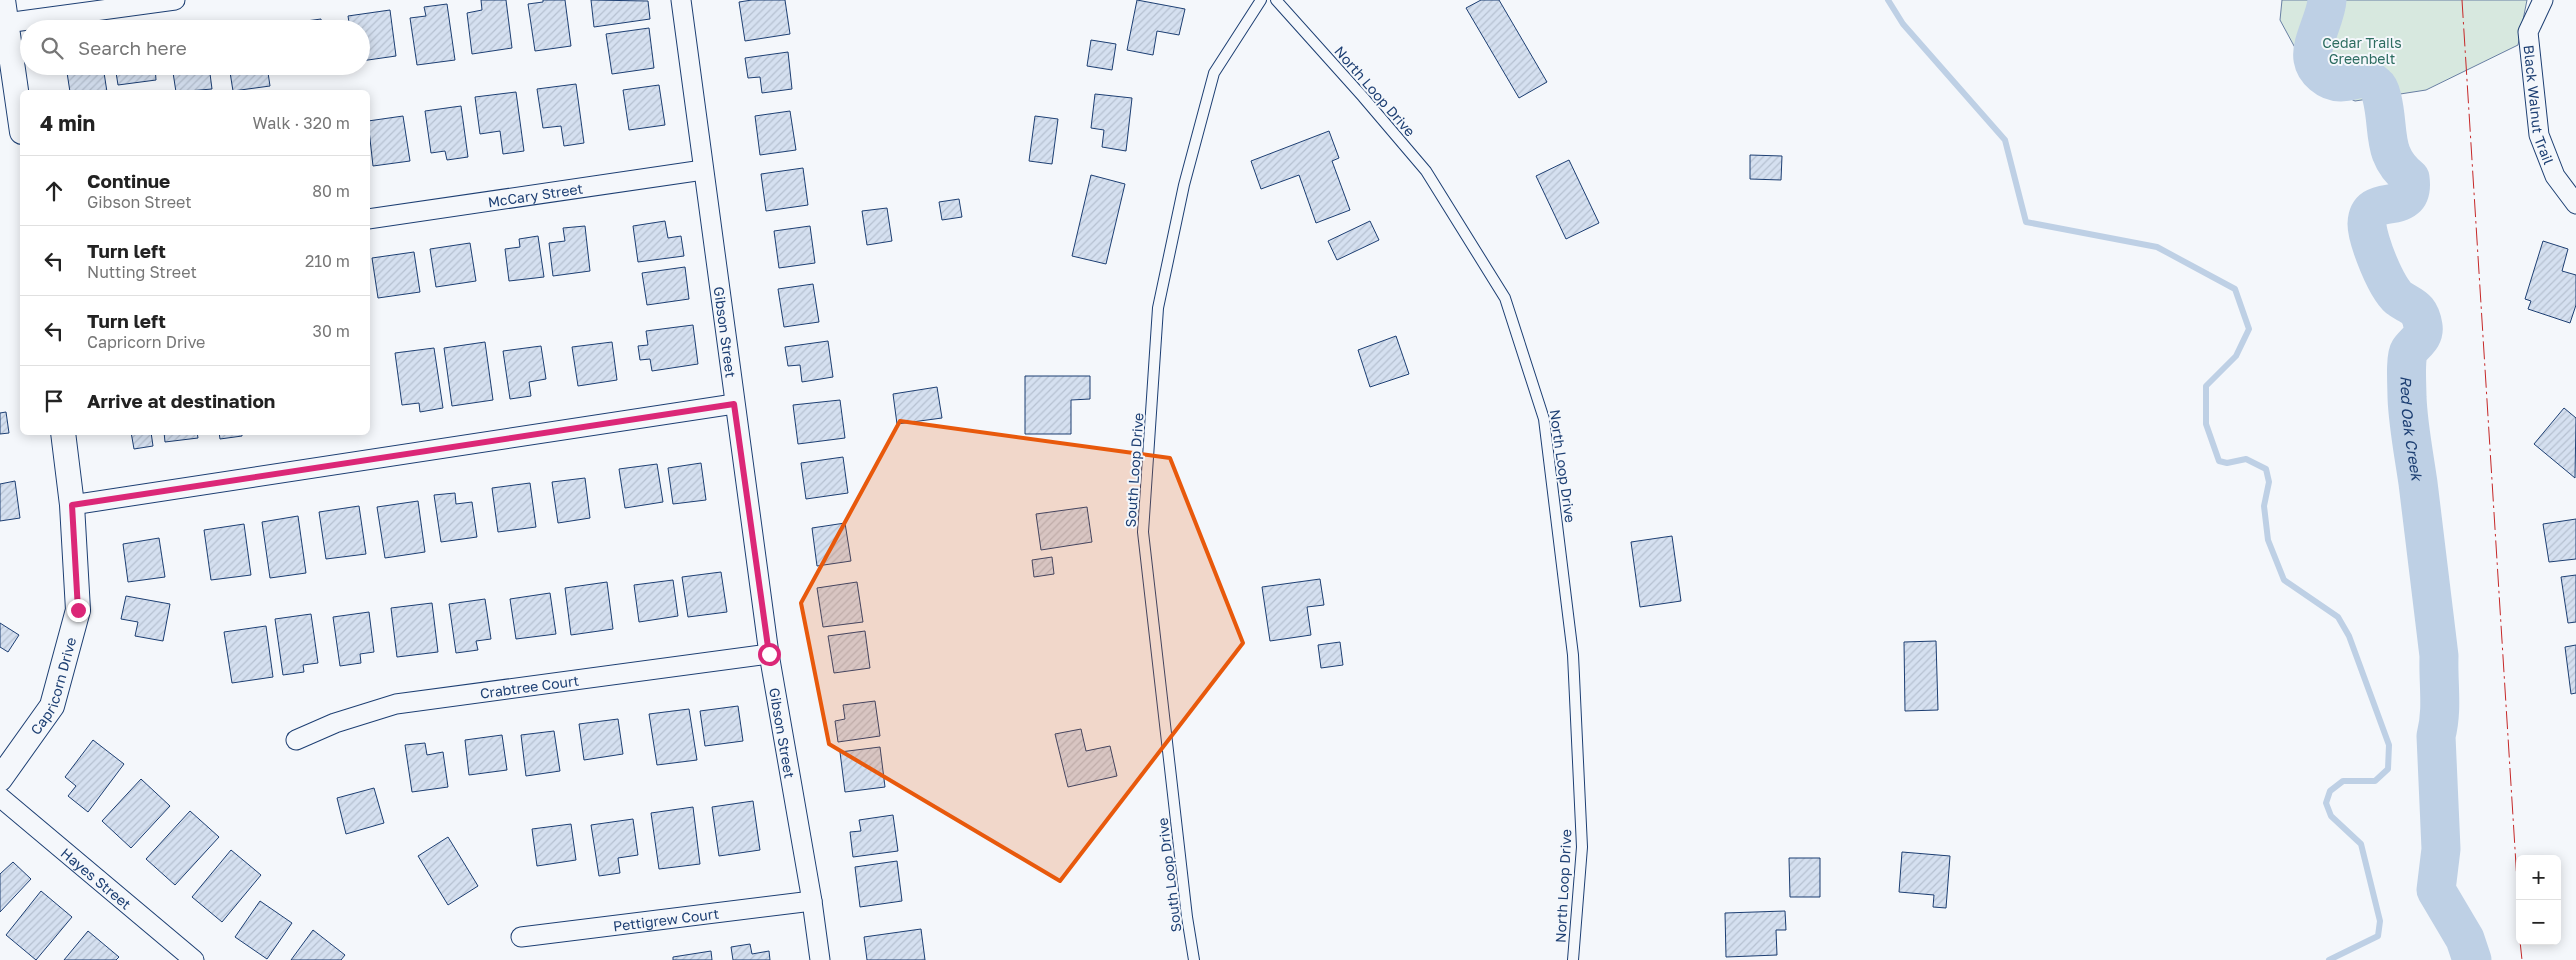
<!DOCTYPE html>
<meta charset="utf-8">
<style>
body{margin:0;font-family:"Golos Text",sans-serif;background:#f6f6f6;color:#222}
.controls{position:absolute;right:15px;bottom:15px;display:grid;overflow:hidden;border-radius:8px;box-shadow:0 2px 12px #0003}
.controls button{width:45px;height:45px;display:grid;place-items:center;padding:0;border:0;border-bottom:1px solid #e0e0e0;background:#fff;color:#222;font:25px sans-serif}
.stop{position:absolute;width:15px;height:15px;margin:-11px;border:4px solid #db2777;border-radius:50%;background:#fff}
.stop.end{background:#db2777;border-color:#fff;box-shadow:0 1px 5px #0008}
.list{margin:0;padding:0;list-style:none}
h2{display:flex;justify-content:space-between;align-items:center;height:65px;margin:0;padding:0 20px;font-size:21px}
h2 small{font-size:16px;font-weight:400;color:#767676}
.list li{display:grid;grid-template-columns:32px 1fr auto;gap:15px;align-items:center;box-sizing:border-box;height:70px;padding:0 20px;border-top:1px solid #e0e0e0}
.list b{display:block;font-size:19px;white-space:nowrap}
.list p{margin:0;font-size:16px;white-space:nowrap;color:#767676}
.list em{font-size:16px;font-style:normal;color:#767676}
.icon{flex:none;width:28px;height:28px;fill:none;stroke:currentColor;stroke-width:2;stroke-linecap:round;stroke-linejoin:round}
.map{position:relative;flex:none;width:2576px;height:960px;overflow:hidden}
.search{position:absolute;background:#fff;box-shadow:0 2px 12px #0003;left:20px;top:20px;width:350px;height:55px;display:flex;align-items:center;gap:12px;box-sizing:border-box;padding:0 18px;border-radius:28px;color:#767676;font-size:19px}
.panel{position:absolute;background:#fff;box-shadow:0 2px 12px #0003;left:20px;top:90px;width:350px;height:345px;border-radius:8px}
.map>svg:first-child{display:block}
.green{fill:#d7e8df;stroke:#687fa3}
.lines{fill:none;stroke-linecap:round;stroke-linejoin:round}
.stream{stroke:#bed0e5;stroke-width:6}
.river{stroke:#bed0e5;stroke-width:39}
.building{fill:url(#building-hatch);stroke:#1d3f73}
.service-casing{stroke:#1d3f73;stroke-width:12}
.minor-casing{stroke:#1d3f73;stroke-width:21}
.tertiary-casing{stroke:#1d3f73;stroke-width:26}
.service{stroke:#f4f7fb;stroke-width:10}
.minor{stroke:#f4f7fb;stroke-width:19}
.tertiary{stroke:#f4f7fb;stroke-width:24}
.power{stroke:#c62828;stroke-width:1;stroke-dasharray:18 4 2.5 4;stroke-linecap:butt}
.route{stroke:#db2777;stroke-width:6}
.marked{fill:#e8590c;fill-opacity:0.2;stroke:#e8590c;stroke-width:4;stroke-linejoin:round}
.labels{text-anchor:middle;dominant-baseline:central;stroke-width:4;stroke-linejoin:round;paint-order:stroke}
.park-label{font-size:14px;fill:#2c6c60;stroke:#f4f7fb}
.street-label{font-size:14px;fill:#1d3f73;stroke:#f4f7fb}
.water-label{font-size:15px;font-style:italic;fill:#1d3f73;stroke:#f4f7fb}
</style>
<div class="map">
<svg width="2576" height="960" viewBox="0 0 2576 960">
<defs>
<pattern id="building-hatch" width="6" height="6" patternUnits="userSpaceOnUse" patternTransform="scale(1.25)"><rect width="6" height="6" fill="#d5e0f0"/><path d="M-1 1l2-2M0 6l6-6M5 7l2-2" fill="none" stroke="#b6c1d1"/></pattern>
</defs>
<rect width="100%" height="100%" fill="#f4f7fb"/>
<path class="green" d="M2282,0h245l-9,45 -92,45 -71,11 -42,-20 -33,-61z"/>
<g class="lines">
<path class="stream" d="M1888,0l15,24 102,116 21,82 131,25 78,42 14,40 -13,27 -30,30v38l13,37 8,2 19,-4 20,10 3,13 -5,24 4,34 16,40 54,37 11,19 40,109 -1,24 -13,12h-32l-13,10 -4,12 5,13 30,28 19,77 -2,15 -49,24"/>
<path class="river" id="s1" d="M2327,0c-1,18 -17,43 -14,59 2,12 15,23 27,23 14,1 23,-10 36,3 4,3 5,9 6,13 8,33 -1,57 28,80 6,42 -42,11 -43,46 0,15 20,67 33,75 12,8 20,8 23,27 2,12 -9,17 -14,25 -4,6 -2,37 -2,46 1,28 7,58 11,86 7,58 14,115 21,173 -1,28 4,53 -3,80l5,113 -5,41 29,49 7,21"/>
</g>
<path class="building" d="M481,0h25l6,48 -40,6 -5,-41 15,-3z
M543,0h22l6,46 -36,5 -7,-47 15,-2z
M591,0l57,1 2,18 -56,8z
M752,0h33l5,34 -45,7 -6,-39z
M1137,0l48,9 -6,26 -22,-4 -4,24 -26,-5z
M1481,0h18l48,82 -28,16 -53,-90z
M447,4l8,56 -38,5 -7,-47 16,-2 -2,-9z
M390,10l6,46 -35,5v-32h-11l-2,-13z
M321,19l1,10h-37l-1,-5z
M649,28l5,40 -42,6 -6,-40z
M1091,40l25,4 -4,26 -25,-4z
M788,52l4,37 -30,4 -2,-16 -12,1 -3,-20z
M66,66h37l4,26h-37z
M115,66h40l1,14 -38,5z
M172,66h37l3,23 -36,3z
M229,66h38l3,20 -37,5z
M576,84l8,59 -20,3 -3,-20 -18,2 -6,-39z
M659,85l6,40 -36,5 -6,-40z
M516,92l8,59 -21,3 -3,-23 -20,3 -5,-37z
M1095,94l37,4 -6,53 -24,-4 2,-17 -13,-2z
M461,106l7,51 -21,3 -2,-9 -14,2 -6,-42z
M790,111l6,39 -36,5 -5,-39z
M403,116l7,45 -37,5 -5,-45z
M1035,116l23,3 -6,45 -23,-3z
M1329,131l10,27 -7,3 18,49 -34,13 -17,-48 -38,14 -10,-28z
M1750,155l32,1 -1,24 -31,-1z
M1569,160l30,63 -33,16 -30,-63z
M803,168l5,37 -42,6 -5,-37z
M1091,175l34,9 -19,80 -34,-8z
M959,199l3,18 -20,3 -3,-18z
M887,208l5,33 -25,4 -5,-34z
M665,221l3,17 13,-2 3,20 -46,6 -5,-36z
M1370,221l9,19 -42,20 -9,-19z
M585,226l5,45 -37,5 -4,-33 16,-2 -2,-13z
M810,226l5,37 -36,5 -5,-37z
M538,236l6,41 -35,4 -4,-32 15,-2 -1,-8z
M2543,241l25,8 -6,22 14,4v30l-6,18 -42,-14 3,-8 -6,-2z
M470,243l6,38 -40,6 -6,-38z
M414,252l6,40 -42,6 -6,-40z
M685,267l4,32 -42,6 -5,-32z
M813,284l6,38 -35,5 -6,-38z
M693,325l5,39 -46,7 -2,-12 -10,1 -2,-14 10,-1 -2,-14z
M1396,336l13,38 -39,13 -12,-37z
M828,341l5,36 -31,5 -2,-17 -12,1 -3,-19z
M485,342l8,58 -41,6 -8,-58z
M612,342l5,38 -39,6 -6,-39z
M541,346l5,33 -17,3 2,14 -21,3 -7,-48z
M434,348l9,60 -23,4 -1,-9 -17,2 -7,-52z
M1025,376h65v23l-19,1v34h-46z
M937,387l5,31 -45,6 -4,-30z
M840,400l5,38 -47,6 -5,-39z
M2564,408l12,10 -1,60 -41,-34z
M6,412l3,21 -9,1v-21z
M131,432h20l2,14 -19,3z
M164,432h33l1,6 -33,4z
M219,432h23v4l-22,3z
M843,457l5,36 -42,6 -5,-36z
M701,463l5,37 -33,4 -5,-36z
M657,464l6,38 -38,6 -6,-39z
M585,478l5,40 -32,5 -6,-41z
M15,481l5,37 -20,3v-37z
M530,483l6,44 -38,5 -6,-44z
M455,493l1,11 16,-2 5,35 -36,5 -7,-47z
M418,501l7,51 -40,6 -8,-51z
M359,506l7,48 -40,5 -7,-47z
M1087,507l5,35 -51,8 -5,-36z
M298,516l8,57 -36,5 -8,-56z
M2576,519v40l-27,3 -6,-38z
M845,523l6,38 -34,5 -5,-38z
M244,524l7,51 -40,5 -7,-50z
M1672,536l9,65 -41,6 -9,-65z
M159,538l6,39 -37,5 -5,-38z
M1052,557l2,17 -20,3 -2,-17z
M721,572l6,40 -39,5 -6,-40z
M2576,575v47l-8,1 -7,-46z
M1320,579l4,26 -17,2 4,28 -41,6 -8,-54z
M673,580l5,36 -39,6 -5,-37z
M607,582l6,47 -42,6 -6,-47z
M857,582l6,40 -40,5 -6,-39z
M550,593l6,41 -40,5 -6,-40z
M126,596l44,8 -7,37 -28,-5 3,-14 -17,-3z
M485,599l6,40 -15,2 2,9 -22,3 -7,-49z
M432,603l6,49 -41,5 -6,-49z
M369,612l5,40 -14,2 1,9 -21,3 -7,-49z
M311,614l7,49 -15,2 1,7 -21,3 -8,-56z
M0,623l19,12 -11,17 -8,-5z
M266,626l7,51 -41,6 -8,-51z
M865,631l5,37 -36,5 -6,-37z
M1936,641l2,69 -33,1 -1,-69z
M1340,642l3,23 -22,3 -3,-23z
M2576,645v48l-5,1 -6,-47z
M875,701l5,35 -42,6 -3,-21 10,-2 -2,-14z
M738,706l5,35 -38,5 -5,-35z
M689,709l8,51 -40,5 -8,-51z
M618,719l5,35 -39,6 -5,-36z
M1081,729l5,22 24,-5 7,30 -49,11 -13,-53z
M554,731l6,40 -34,5 -5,-41z
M502,735l5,35 -38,5 -4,-35z
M93,740l31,24 -36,48 -20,-16 8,-10 -11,-9z
M425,743l2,12 16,-3 5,35 -36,5 -7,-47z
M880,747l5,40 -40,5 -5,-40z
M141,779l29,27 -39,42 -29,-27z
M374,788l10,35 -38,11 -9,-36z
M753,801l7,49 -41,6 -7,-49z
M693,807l7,57 -41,5 -8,-56z
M190,811l29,26 -44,48 -29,-26z
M893,815l5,36 -45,6 -3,-25 11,-1 -2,-11z
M633,819l5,36 -20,3 2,15 -21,3 -8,-51z
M571,824l5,36 -39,6 -5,-37z
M448,837l30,49 -30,19 -30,-49z
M231,850l30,25 -39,47 -30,-25z
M1902,852l48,4 -4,52 -13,-1 1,-12 -35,-3z
M1789,858h31v39h-30z
M897,861l5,40 -42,6 -5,-40z
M13,862l18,17 -31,33v-38z
M41,891l31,26 -36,43 -30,-25z
M260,901l32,22 -25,36 -32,-22z
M1785,911l1,19h-10l1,25 -51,2 -1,-44z
M921,929l4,31h-58l-3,-23z
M313,930l32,25 -4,5h-50z
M88,931l31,26 -3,3h-52z
M750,944l2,10 17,-3 1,9h-37l-2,-13z
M711,951l1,9h-39v-3z"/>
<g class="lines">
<defs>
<path id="service" d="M1276,0l87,97 63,74 79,127 39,121 29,236 9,192 -9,113
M1194,960l-7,-43 -44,-385 15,-224 26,-123 30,-112 47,-73"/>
<g id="minor">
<path id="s2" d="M681,0l88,654 43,247 8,59"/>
<path id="s3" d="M2543,0l-15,32 11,103 16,41 21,28"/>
<path d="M6,23l169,-23"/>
<path id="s4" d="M368,219l335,-49"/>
<path d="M72,505l662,-101"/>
<path id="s5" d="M296,740l39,-17 61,-19 373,-50"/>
<path id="s6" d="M0,797l194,163"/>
<path id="s7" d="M521,937l291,-36"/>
</g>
<g id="tertiary">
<path d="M3,0l19,132"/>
<path id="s8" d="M0,779l52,-73 26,-96 -6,-105 -9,-73"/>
</g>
</defs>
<use href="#service" class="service-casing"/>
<use href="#minor" class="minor-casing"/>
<use href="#tertiary" class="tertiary-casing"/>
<use href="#service" class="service"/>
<use href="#minor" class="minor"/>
<use href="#tertiary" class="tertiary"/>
<path class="power" d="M2462,0l58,929
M2520,941l2,19"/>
</g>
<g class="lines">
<path class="route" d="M78,610l-6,-105 662,-101 35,250"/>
</g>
<path class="marked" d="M900,421l270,37 73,185 -183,238 -231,-137 -28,-141z"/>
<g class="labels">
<g class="park-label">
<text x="2362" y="42">Cedar Trails<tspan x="2362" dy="16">Greenbelt</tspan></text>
</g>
<g class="street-label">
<text transform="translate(1375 91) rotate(49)">North Loop Drive</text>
<text stroke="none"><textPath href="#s3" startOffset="109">Black Walnut Trail</textPath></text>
<text stroke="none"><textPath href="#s4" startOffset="169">McCary Street</textPath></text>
<text stroke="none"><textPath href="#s2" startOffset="335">Gibson Street</textPath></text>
<text transform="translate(1563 466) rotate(82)">North Loop Drive</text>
<text transform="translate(1134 470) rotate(-86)">South Loop Drive</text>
<text stroke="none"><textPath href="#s8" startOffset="109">Capricorn Drive</textPath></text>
<text stroke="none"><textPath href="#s5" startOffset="241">Crabtree Court</textPath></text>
<text stroke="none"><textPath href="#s2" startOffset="740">Gibson Street</textPath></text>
<text transform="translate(1169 875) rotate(-97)">South Loop Drive</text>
<text stroke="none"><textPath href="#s6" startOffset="126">Hayes Street</textPath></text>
<text transform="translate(1563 886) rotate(-87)">North Loop Drive</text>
<text stroke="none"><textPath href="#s7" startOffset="146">Pettigrew Court</textPath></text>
</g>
<g class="water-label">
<text stroke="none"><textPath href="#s1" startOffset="540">Red Oak Creek</textPath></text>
</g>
</g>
</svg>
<div class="controls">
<button>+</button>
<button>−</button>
</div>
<div class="stop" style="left:769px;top:654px"></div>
<div class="stop end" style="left:78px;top:610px"></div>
<div class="search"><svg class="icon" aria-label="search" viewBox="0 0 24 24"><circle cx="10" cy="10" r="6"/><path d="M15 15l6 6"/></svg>Search here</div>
<section class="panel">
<h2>4 min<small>Walk · 320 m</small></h2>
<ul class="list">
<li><svg class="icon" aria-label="ahead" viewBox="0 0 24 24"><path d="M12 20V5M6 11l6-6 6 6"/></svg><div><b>Continue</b><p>Gibson Street</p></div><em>80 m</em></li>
<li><svg class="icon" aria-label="left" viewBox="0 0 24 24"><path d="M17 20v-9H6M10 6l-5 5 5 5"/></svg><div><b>Turn left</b><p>Nutting Street</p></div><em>210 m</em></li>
<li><svg class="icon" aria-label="left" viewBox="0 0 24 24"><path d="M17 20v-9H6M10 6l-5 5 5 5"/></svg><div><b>Turn left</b><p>Capricorn Drive</p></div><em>30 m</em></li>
<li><svg class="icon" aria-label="arrive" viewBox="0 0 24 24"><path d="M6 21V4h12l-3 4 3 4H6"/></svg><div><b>Arrive at destination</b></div></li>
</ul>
</section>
</div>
